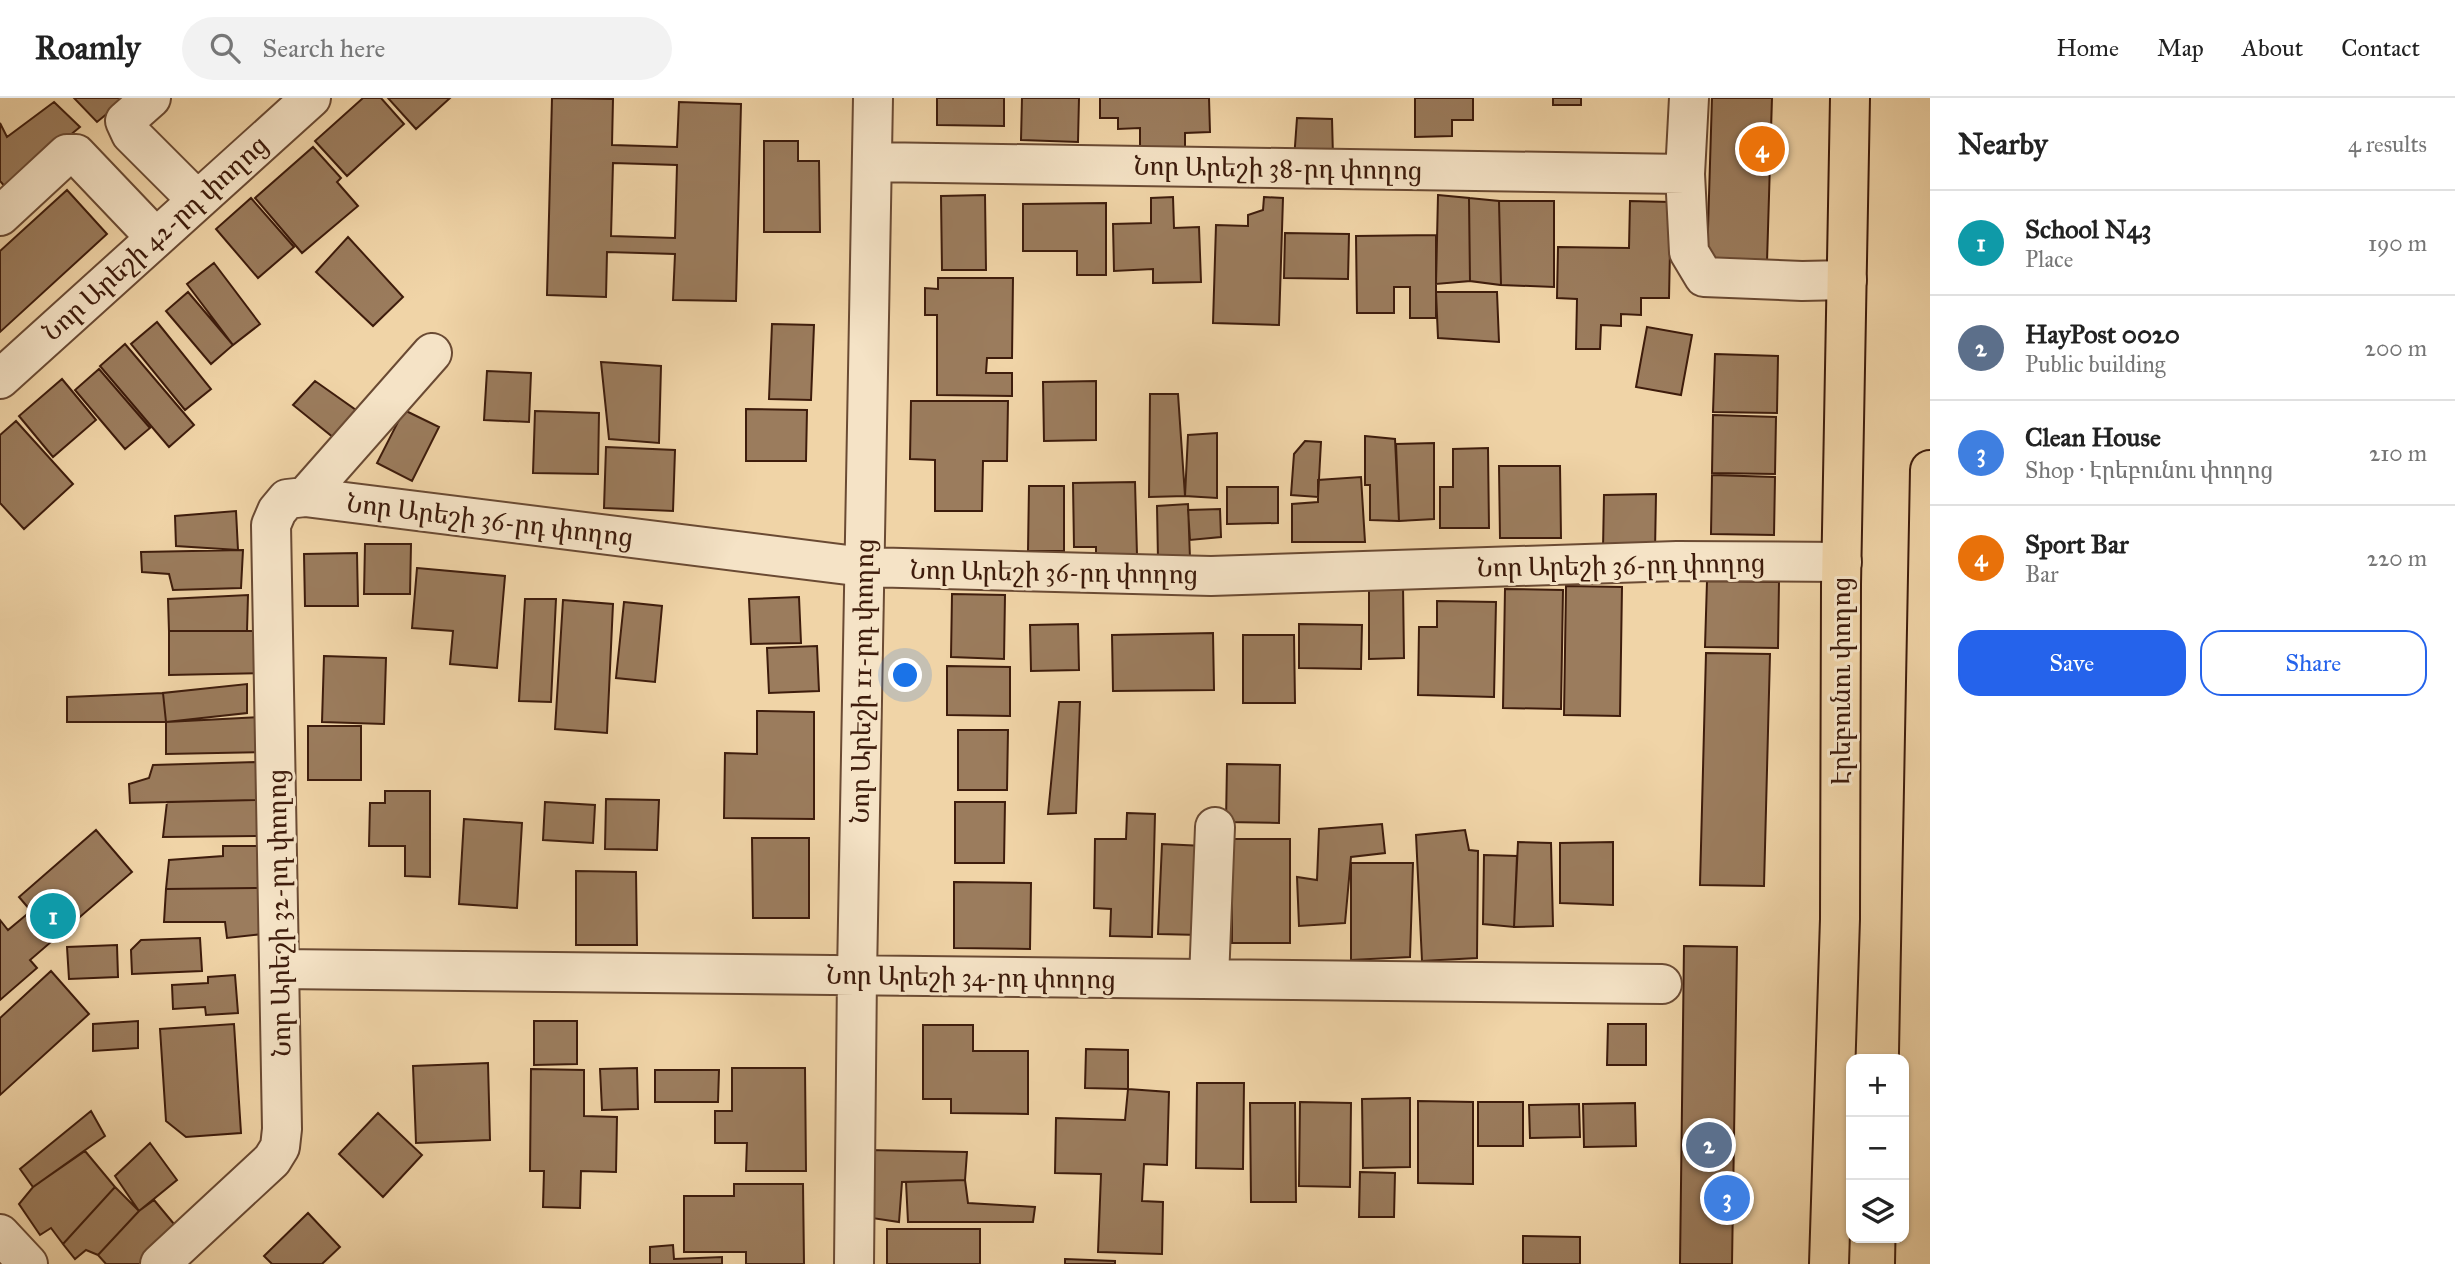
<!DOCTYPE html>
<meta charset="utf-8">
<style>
body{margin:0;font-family:"IM FELL Great Primer","Noto Serif Armenian",serif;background:#f2f2f2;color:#222}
.controls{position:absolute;right:21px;bottom:21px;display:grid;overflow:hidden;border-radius:14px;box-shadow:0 2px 5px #0004}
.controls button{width:63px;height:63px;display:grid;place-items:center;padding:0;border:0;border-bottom:2px solid #e0e0e0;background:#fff;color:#222;font:35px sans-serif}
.you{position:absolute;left:906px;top:578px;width:24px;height:24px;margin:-18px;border:5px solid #fff;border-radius:50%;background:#1a73e8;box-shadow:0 0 0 10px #1a73e833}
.badge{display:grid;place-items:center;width:46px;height:46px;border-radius:50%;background:#2563eb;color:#fff;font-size:23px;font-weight:700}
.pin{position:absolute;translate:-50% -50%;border:4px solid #fff;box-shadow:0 2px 7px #0006}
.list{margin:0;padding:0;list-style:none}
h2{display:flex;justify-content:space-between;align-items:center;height:91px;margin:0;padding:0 28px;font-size:30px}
h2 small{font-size:23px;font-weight:400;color:#767676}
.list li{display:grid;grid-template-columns:46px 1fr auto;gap:21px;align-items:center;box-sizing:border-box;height:105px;padding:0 28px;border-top:2px solid #e0e0e0}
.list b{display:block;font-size:26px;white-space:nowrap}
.list p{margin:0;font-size:23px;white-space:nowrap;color:#767676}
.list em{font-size:23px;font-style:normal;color:#767676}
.actions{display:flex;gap:14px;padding:21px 28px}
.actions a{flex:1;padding:16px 0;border:2px solid #2563eb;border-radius:21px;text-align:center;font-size:24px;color:#2563eb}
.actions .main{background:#2563eb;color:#fff}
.icon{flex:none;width:38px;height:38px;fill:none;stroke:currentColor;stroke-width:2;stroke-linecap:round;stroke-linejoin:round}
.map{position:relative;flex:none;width:1930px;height:1166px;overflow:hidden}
header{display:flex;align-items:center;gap:42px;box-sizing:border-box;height:98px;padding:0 35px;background:#fff;border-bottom:2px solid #e0e0e0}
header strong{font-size:33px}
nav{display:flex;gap:38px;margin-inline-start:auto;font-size:24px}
.search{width:490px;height:63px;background:#f2f2f2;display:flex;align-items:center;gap:18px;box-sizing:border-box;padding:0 24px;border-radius:38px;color:#767676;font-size:26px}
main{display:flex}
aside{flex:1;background:#fff}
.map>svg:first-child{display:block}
.building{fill:#9b7c5d;stroke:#3e1c0c;stroke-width:2;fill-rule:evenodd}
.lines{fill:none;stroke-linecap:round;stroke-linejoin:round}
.minor-casing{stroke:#6a4a33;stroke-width:42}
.major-casing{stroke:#3e1c0c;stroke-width:42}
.minor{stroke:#f5e3c6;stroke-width:38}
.major{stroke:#f0d4a7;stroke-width:38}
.labels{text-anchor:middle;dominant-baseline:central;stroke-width:6;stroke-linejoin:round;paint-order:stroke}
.street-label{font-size:26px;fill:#3e1c0c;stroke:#f5e3c6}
</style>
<header>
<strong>Roamly</strong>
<div class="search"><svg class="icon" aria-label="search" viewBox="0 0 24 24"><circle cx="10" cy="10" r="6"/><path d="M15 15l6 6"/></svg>Search here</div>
<nav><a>Home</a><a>Map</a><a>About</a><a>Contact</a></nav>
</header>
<main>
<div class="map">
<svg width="1930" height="1166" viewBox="0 0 1930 1166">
<rect width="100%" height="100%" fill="#f0d4a7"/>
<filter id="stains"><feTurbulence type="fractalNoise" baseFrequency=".00286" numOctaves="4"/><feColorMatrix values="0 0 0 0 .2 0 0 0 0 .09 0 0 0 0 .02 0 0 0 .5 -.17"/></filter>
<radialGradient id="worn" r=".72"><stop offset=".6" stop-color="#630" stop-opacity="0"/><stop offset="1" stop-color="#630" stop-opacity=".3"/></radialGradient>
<path class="building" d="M74,0h52l-29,24z
M363,0h18l23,26 -57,52 -32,-35z
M388,0h62l-34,31z
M552,0l61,1 -1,46 65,2 2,-45 62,2 -5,197 -63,-1 2,-46 -68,-2 -1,45 -59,-2zM613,65l64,2 -2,73 -64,-2z
M937,0h67v28l-67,-1z
M1022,0h57l-1,44 -57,-2z
M1100,0h109l1,34 -25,1v15l-45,1v-21l-22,1v-11h-18z
M1415,0h58v22h-21v16l-37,1z
M1553,0h28v7h-28z
M1712,0h60l-5,164 -60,-1z
M54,4l26,25 -74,61 -6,-7v-58l7,14z
M1297,20l35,1 1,38 -39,3z
M764,43h34v20h21l1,71h-56z
M313,49l28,31 -4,4 21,24 -56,47 -47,-55z
M67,92l40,44 -107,98v-81z
M985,97l1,75h-44l-1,-74z
M1438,97l31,3 1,83 -34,3z
M1173,99l1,31 25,-1 2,55 -48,1v-14l-39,2 -1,-47 38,-1v-25z
M1264,99l19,1 -4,127 -66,-2 3,-98 32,1v-11l15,-5z
M251,100l43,49 -36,31 -42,-49z
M1469,100l30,3 2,84 -31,-4z
M1499,103h55v86l-53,-2z
M1630,103l41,1 -2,96h-28v17l-20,-1v12l-20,-1 -1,24h-24l1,-50 -20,-1 1,-51 71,1z
M1106,105v72h-29v-24h-54v-47z
M1285,135l64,1 -1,45 -64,-1z
M1436,137v83h-26v-31h-16v26h-37l-1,-77z
M348,139l55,60 -30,29 -57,-54z
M214,165l46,61 -27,21 -46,-61z
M938,180h75l-1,80h-25l-1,15h26v23l-75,-1v-80h-12v-27l13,1z
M188,194l45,53 -22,19 -45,-53z
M1436,194h61l2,50 -61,-4z
M157,224l54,67 -26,21 -54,-66z
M772,226l42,1 -3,75 -42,-1z
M1647,229l45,8 -11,60 -45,-8z
M125,246l69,81 -25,22 -69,-81z
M1715,256l63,2 -1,57 -64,-1z
M601,264l60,4 -2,77 -50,-4z
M99,271l51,59 -25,21 -50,-59z
M487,273l44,2 -2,49 -45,-2z
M62,281l34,41 -43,37 -34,-41z
M315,283l48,34 -24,27 -46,-37z
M1096,283v59l-52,1 -1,-59z
M1150,296h28l7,102 -36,1z
M911,303h97l-1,60h-24l-1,50h-47v-51l-25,-1z
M746,311l61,1 -1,51h-60z
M404,312l35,17 -27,54 -35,-18z
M535,313l64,2 -1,61 -65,-1z
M1713,317l63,2 -1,57 -63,-1z
M16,323l57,63 -49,45 -24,-26v-68z
M1217,335v65l-32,-2 3,-61z
M1365,338l30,3 4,82 -29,-1v-35h-5z
M1305,343l16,1 -3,55 -27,-2 3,-41z
M1434,345v76l-35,2 -3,-77z
M606,349l69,3 -2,61 -69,-3z
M1488,350l1,80h-49v-41h13v-38z
M1499,368h61l1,72h-61z
M1712,377l63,2 -1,58 -63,-1z
M1361,379l4,65h-73v-38l26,-2v-22z
M1135,384l2,73 -41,1v-9h-22l-1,-64z
M1029,388h35v65h-36z
M1227,389h51v36l-51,1z
M1656,396l-1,58 -52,-3 1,-54z
M1188,406l2,54 -32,2 -1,-54z
M1220,411l1,28 -31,3 -2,-30z
M236,413l2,39 -62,-4 -1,-30z
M365,446h46l-1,50h-46z
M243,452l-2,38 -68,2 -4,-16 -27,-2 -1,-20z
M357,455l1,53h-53l-1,-52z
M417,470l88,8 -8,92 -47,-4 3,-33 -41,-3z
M1707,483l72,1 -1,66 -73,-1z
M1369,487h34l1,73 -35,1z
M1566,488l56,1 -2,129 -56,-1z
M1505,491l58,1 -2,119 -58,-1z
M952,496l53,1 -1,64 -53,-2z
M248,497l-1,36h-78l-1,-32z
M799,499l2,46 -50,1 -2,-45z
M525,501h31l-5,103 -32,-1z
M563,502l50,4 -6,129 -52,-4z
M1437,503l59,1 -2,95 -76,-2 1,-68h18z
M624,504l38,4 -7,76 -39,-4z
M1078,526l1,46 -48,1 -1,-46z
M1299,526l63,1 -1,44 -62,-1z
M169,533h92l4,42 -96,2z
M1213,535l1,57 -101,1 -1,-56z
M1243,537h51l1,68h-52z
M817,548l2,45 -50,2 -2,-45z
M1706,555l64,1 -6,232 -64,-1z
M324,558l62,2 -2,66 -62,-2z
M947,568l63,1v49l-63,-1z
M247,586v29l-81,9 -3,-29z
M163,595l3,29h-99v-25z
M1059,604h21l-4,111 -28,1z
M757,613l57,1v107l-90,-1 1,-65 32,1z
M261,619l4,35 -99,2v-32z
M308,628h53v54h-53z
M958,632h50l-1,60h-49z
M256,664l2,38 -128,3 -1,-19 20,-6 4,-13z
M1227,666l53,1 -1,58 -53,-1z
M385,693h45v86l-25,-1v-30h-36l1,-43h15z
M606,701l53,1 -2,50 -52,-1z
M258,702l1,36 -96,1 4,-35z
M545,704l50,3 -2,38 -50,-3z
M955,704h50l-1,61h-49z
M1127,715l28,1 -3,123 -42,-1 1,-27 -17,-1 1,-69h31z
M464,721l58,4 -5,85 -58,-4z
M1382,726l3,29 -34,4 -6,66 -46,3 -2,-49 20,3 2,-51z
M96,732l36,42 -102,88 7,8 -37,32v-80l8,10 23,-19 -12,-14z
M1465,732l4,20 9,1 -1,107 -55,3 -6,-126z
M752,740h57v80h-56z
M1232,741h58v104h-58z
M1518,744l33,1 2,83 -39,1z
M1613,744v63l-53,-2v-60z
M1162,746l42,2 -4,89 -42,-1z
M223,748h40l-1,42 -96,1 3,-29 54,-4z
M1484,757l33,1 -3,71 -31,-3z
M1351,765h62l-3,94 -59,3z
M576,773l60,1 1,73h-61z
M954,784l77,1 -1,66 -76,-1z
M262,790v46l-35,4 -2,-16h-61l2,-33z
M200,840l2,33 -70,3 -1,-24 10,-10z
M117,847l1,32 -49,2 -2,-32z
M1684,848l53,1 -5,317h-52z
M51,873l38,43 -89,81v-77z
M235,877l3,38 -32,2 -1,-8 -32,2 -1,-24 36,-2v-6z
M138,923v27l-45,3v-27z
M534,923h43v43l-43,1z
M234,926l7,109 -55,4 -20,-16 -6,-92z
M1608,926h38v41h-39z
M923,927h50v26h55v63l-77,-1v-14h-28z
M1086,951l42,1v39l-43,-1z
M488,965l2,77 -74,3 -3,-77z
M637,970l1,41 -36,1 -2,-41z
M732,970h73l1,103h-60l1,-28h-32v-32h17z
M531,971l53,1v46l33,1 -1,55 -35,-1 -1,37 -37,-1 1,-36h-14z
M655,972h64l-1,32h-63z
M1197,985h47l-1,86 -47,-1z
M1128,991l41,3 -2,73 -23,-1 -2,37 21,1 -1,52 -64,-2 3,-78 -46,-1 1,-55 69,2z
M1410,1000v69l-47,1 -1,-69z
M1418,1003l55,1v82l-55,-1z
M1300,1004l51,1 -1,84 -51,-1z
M1478,1004h45v44h-45z
M1250,1005h45l1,99h-45z
M1635,1005l1,43 -52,1 -1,-43z
M1579,1006l1,33 -50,1 -1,-33z
M91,1013l14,25 -72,51 -13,-18z
M378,1015l44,42 -39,42 -44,-43z
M150,1045l27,37 -38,31 -24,-35z
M867,1052l100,2 -2,28 -63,2 -3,40 -34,-5z
M85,1053l30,36 -52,57 -12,-16 -11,7 -21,-31 14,-17z
M1360,1074l35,1 -1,44h-35z
M965,1082l3,23 67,4 -2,15h-125l-2,-40z
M734,1086h69l1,80h-58v-12h-62v-56h50z
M115,1089l24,24 -41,44 -12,-5 -11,9 -12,-15z
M154,1102l25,30 -36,34h-37l-8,-9 41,-44z
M308,1115l32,34 -18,17h-50l-8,-8z
M887,1131h93v35h-93z
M1523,1138l57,1v27h-57z
M673,1147l1,14 48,-2v7h-72v-17z
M1065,1161l50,2v3h-50z"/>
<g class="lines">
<defs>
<path id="minor" d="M151,0l-26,23 6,13 66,66
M1689,0l-4,76 4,78 15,25 98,4 45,-1
M872,64l813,12
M0,118l67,-62h9l80,84
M0,281l311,-281
M305,399l127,-144
M280,871l1382,15
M1209,881l6,-152
M0,1136l28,30
M160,1166l112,-104 8,-13 2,-18 -11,-604 6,-14 10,-12 18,-2 559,70 347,9 466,-15 165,1
M854,1166l3,-289 16,-877"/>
<path id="major" d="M1829,1166l11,-345 1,-334 9,-487
M1915,1166l15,-794"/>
</defs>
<use href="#minor" class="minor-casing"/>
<use href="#major" class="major-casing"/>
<use href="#minor" class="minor"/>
<use href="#major" class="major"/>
</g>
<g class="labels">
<g class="street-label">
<text transform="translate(1278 70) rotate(1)">Նոր Արեշի 38-րդ փողոց</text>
<text transform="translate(155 140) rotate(-42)">Նոր Արեշի 42-րդ փողոց</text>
<text transform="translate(490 422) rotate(7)">Նոր Արեշի 36-րդ փողոց</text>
<text transform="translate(1621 467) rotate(-1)">Նոր Արեշի 36-րդ փողոց</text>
<text transform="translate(1054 474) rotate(1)">Նոր Արեշի 36-րդ փողոց</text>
<text transform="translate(862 583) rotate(-89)">Նոր Արեշի 11-րդ փողոց</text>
<text transform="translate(1841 583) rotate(-90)">Էրեբունու փողոց</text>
<text transform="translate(279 815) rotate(-91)">Նոր Արեշի 32-րդ փողոց</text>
<text transform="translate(971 879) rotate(1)">Նոր Արեշի 34-րդ փողոց</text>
</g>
</g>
<rect width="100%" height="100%" filter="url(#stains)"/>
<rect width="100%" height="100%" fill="url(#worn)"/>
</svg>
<div class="controls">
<button>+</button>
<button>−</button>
<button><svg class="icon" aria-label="layers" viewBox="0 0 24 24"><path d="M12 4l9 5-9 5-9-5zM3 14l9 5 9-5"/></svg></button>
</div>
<div class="you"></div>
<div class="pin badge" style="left:53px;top:818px;background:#0f9aa8">1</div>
<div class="pin badge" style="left:1709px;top:1047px;background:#5c6f8a">2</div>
<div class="pin badge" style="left:1727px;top:1100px;background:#3f7fe0">3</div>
<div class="pin badge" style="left:1762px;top:51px;background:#e8710a">4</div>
</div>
<aside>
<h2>Nearby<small>4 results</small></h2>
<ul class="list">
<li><span class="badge" style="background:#0f9aa8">1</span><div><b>School N43</b><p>Place</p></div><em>190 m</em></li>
<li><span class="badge" style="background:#5c6f8a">2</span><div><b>HayPost 0020</b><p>Public building</p></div><em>200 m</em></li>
<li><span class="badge" style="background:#3f7fe0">3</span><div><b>Clean House</b><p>Shop · Էրեբունու փողոց</p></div><em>210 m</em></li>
<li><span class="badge" style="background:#e8710a">4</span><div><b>Sport Bar</b><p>Bar</p></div><em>220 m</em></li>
</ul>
<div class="actions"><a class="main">Save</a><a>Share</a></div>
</aside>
</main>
